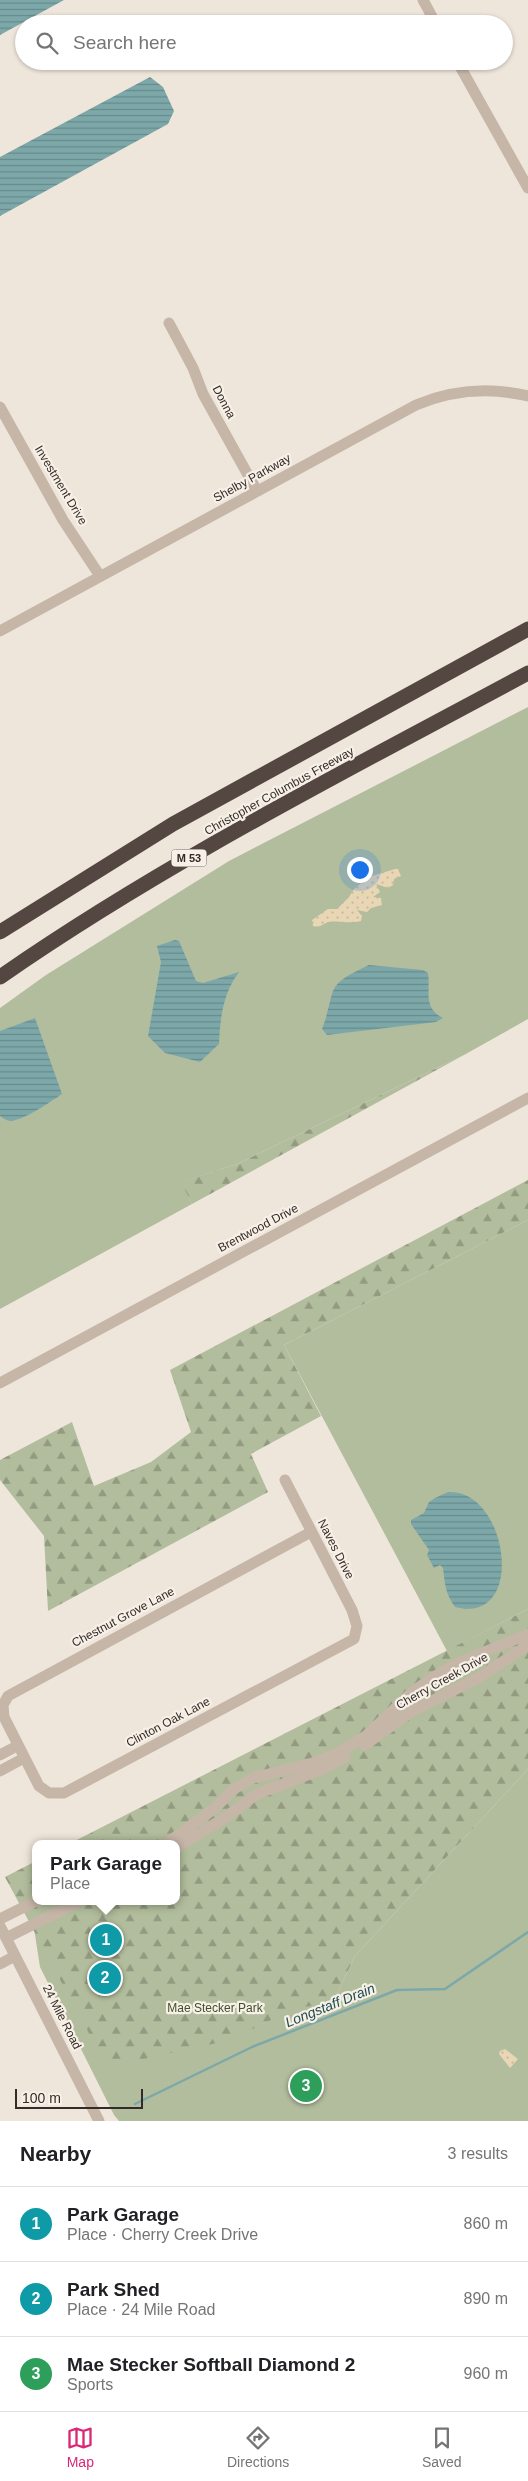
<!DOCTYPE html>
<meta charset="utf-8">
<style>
body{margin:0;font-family:Helvetica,sans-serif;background:#f2f2f2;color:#202124}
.scale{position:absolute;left:15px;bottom:12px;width:128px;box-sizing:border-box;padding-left:5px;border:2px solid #342b28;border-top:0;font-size:14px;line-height:18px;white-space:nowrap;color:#342b28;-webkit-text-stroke:4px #f7f0e7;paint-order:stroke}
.you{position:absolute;left:359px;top:869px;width:18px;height:18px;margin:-12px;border:4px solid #fff;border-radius:50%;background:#1a73e8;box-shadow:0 0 0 8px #1a73e833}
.badge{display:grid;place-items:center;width:32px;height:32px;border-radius:50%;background:#db2777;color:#fff;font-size:16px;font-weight:700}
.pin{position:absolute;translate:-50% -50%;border:2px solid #fff;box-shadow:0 1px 5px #0006}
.popup{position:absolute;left:32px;top:1840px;width:148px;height:65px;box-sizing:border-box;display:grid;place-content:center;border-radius:10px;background:#fff;filter:drop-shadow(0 1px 4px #0005);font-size:16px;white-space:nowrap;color:#757577}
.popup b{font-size:19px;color:#202124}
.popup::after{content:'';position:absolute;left:50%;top:100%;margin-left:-10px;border:10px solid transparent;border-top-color:#fff}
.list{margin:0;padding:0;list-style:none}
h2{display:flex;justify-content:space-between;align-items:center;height:65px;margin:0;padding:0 20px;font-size:21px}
h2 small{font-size:16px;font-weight:400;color:#757577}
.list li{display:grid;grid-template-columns:32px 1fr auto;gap:15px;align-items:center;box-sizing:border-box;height:75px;padding:0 20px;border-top:1px solid #e0e0e0}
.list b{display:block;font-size:19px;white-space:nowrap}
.list p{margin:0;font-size:16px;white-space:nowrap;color:#757577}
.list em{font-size:16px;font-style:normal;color:#757577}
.icon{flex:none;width:28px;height:28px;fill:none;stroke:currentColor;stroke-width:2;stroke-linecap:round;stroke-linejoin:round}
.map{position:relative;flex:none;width:528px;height:2121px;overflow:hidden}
.search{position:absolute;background:#fff;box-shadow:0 1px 4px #0004;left:15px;right:15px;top:15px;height:55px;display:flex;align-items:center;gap:12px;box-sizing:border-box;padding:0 18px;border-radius:28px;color:#757577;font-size:19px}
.sheet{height:290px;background:#fff}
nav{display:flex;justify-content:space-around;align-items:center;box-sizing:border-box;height:70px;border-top:1px solid #e0e0e0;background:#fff;font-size:14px;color:#757577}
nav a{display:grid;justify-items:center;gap:2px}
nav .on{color:#db2777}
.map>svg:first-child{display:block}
.green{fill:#b2bd9d}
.forest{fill:url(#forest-firs)}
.sand{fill:url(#sand-dots)}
.water{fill:url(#water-rules)}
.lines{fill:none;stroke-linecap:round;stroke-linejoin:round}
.stream{stroke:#7da8a9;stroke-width:2.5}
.minor{stroke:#c6b6a8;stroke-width:11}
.highway{stroke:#544640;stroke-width:15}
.labels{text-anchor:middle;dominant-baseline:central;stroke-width:4.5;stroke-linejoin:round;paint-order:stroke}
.shield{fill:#f7f0e7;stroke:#6e6661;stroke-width:1}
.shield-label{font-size:11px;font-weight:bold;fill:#342b28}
.street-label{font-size:12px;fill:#342b28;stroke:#f7f0e7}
.park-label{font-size:12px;fill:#434f2e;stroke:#f7f0e7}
.water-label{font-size:14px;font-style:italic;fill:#214e51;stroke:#f7f0e7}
</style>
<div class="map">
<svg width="528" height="2121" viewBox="0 0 528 2121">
<defs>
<pattern id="forest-firs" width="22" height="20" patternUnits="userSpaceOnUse" patternTransform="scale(1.25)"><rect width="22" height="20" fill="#b2bd9d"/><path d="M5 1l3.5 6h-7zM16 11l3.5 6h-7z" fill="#929a80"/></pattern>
<pattern id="sand-dots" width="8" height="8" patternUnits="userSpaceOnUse" patternTransform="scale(1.25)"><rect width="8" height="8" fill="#e8d6b5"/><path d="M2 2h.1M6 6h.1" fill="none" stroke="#c8b89c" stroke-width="1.8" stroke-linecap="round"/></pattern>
<pattern id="water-rules" width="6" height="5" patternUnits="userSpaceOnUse" patternTransform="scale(1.25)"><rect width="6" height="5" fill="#7da8a9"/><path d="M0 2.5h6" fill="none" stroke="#67898a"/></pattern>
</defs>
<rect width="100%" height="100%" fill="#efe6db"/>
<path class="green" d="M528,707v312l-64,36 -227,109 -55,18 10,22 -192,105v-301l46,-33 183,-114z
M528,1220v389l-81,42 -163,-306z
M528,1769v352h-409l-5,-6 -74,-148 -6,-39 142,-27 157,101 22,-46z"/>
<path class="forest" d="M464,1055l-272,149 -11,-22 56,-18z
M528,1180v40l-244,125 37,71 -70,38 17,38 -220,119 -4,-75 -44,-56v-20l72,-38 22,64 57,-24 40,-30 -21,-62z
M528,1609v160l-173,187 -22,46 -40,7 -63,31 -123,27 -102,-190 31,-16v40h140v-57h-107z"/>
<path class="sand" d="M395,869h3l3,7 -7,3 -1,6 -5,3 -12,-4 4,8 -7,5 8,1 1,7 -11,3 -4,4 -10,-2 5,6 -1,5c-11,3 -26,-1 -33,1 -6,2 -7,6 -15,4l-1,-6 16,-11h9l12,-12 5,-8 15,-12z
M505,2049l13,10 -8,9 -11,-14 1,-3z"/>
<path class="water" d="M0,0h64l-64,35z
M150,77l13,10 11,24 -6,13 -168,92v-59z
M175,940l4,1 17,40 7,2 36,-11c-16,21 -19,47 -20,72l-19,18 -35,-9 -17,-17 13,-74 -4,-16z
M369,965l54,5 5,3c3,19 -6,34 15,45l-7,4 -109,13 -5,-6c16,-42 0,-42 47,-64z
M35,1018l27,76c-12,8 -36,25 -51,27 -4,0 -8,-3 -11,-5v-85z
M448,1492c60,-4 80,134 7,115 -10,-14 -10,-23 -12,-39l-3,-3 -6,3 -7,-13 2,-5 -18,-26v-4l13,-7 5,-11 6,-4z"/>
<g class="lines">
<path class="stream" d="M135,2104l117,-57 145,-57 48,-1 83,-57"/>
<path class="minor" d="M423,0l13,24
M457,61l71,127
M169,323l24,45 10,26 54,97
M0,407l63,113 37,56
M0,631l416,-226c36,-15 74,-18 112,-9
M0,1383l528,-285
M285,1480l67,130 5,16 -3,13 -290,154h-15l-10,-7 -35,-69 -1,-12 5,-9 303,-164
M365,1745l47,-34 66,-33 50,-33
M0,1755l17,-9
M0,1771l24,-13
M166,1844l49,-36 19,-19 19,-11 60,-15 21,-8 32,-19 44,-42 22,-16 24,-14 72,-30
M176,1848l50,-31 31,-23 66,-25 22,-12
M0,1919l36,-18
M0,1926l99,195
M6,1938l74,-37
M0,1964l15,-8"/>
<path class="highway" d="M0,932l173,-108 355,-195
M0,977c167,-116 350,-208 528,-304"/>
</g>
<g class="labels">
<rect class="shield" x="171.5" y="849.5" width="35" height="17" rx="4"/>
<g class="shield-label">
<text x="189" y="858">M 53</text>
</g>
<g class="street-label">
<text transform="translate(224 402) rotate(62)">Donna</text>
<text transform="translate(252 478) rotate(-29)">Shelby Parkway</text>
<text transform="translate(61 485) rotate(59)">Investment Drive</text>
<text transform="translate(279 791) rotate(-29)">Christopher Columbus Freeway</text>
<text transform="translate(258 1228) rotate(-28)">Brentwood Drive</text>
<text transform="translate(336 1549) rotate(63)">Naves Drive</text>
<text transform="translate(123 1617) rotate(-28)">Chestnut Grove Lane</text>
<text transform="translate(442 1681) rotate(-29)">Cherry Creek Drive</text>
<text transform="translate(168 1722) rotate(-28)">Clinton Oak Lane</text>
<text transform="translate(62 2017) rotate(63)">24 Mile Road</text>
</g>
<g class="park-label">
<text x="215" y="2008">Mae Stecker Park</text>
</g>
<g class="water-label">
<text transform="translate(330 2005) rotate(-22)">Longstaff Drain</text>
</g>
</g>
</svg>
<div class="scale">100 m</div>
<div class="you"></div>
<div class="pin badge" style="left:106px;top:1940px;background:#0f9aa8">1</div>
<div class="popup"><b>Park Garage</b>Place</div>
<div class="pin badge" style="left:105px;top:1978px;background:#0f9aa8">2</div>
<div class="pin badge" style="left:306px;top:2086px;background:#2e9e5b">3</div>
<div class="search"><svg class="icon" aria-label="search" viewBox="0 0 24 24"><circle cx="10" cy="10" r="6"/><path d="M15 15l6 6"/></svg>Search here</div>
</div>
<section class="sheet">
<h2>Nearby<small>3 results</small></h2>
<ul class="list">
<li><span class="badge" style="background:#0f9aa8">1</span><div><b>Park Garage</b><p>Place · Cherry Creek Drive</p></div><em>860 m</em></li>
<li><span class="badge" style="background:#0f9aa8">2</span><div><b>Park Shed</b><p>Place · 24 Mile Road</p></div><em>890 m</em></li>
<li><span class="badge" style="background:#2e9e5b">3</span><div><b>Mae Stecker Softball Diamond 2</b><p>Sports</p></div><em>960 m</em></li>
</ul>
</section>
<nav>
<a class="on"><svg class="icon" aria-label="map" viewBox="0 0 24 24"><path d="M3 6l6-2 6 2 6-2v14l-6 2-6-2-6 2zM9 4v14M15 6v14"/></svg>Map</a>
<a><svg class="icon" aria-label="directions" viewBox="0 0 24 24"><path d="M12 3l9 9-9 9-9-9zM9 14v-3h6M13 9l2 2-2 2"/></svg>Directions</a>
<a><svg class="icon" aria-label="saved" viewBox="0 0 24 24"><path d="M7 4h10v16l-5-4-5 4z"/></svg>Saved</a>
</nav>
